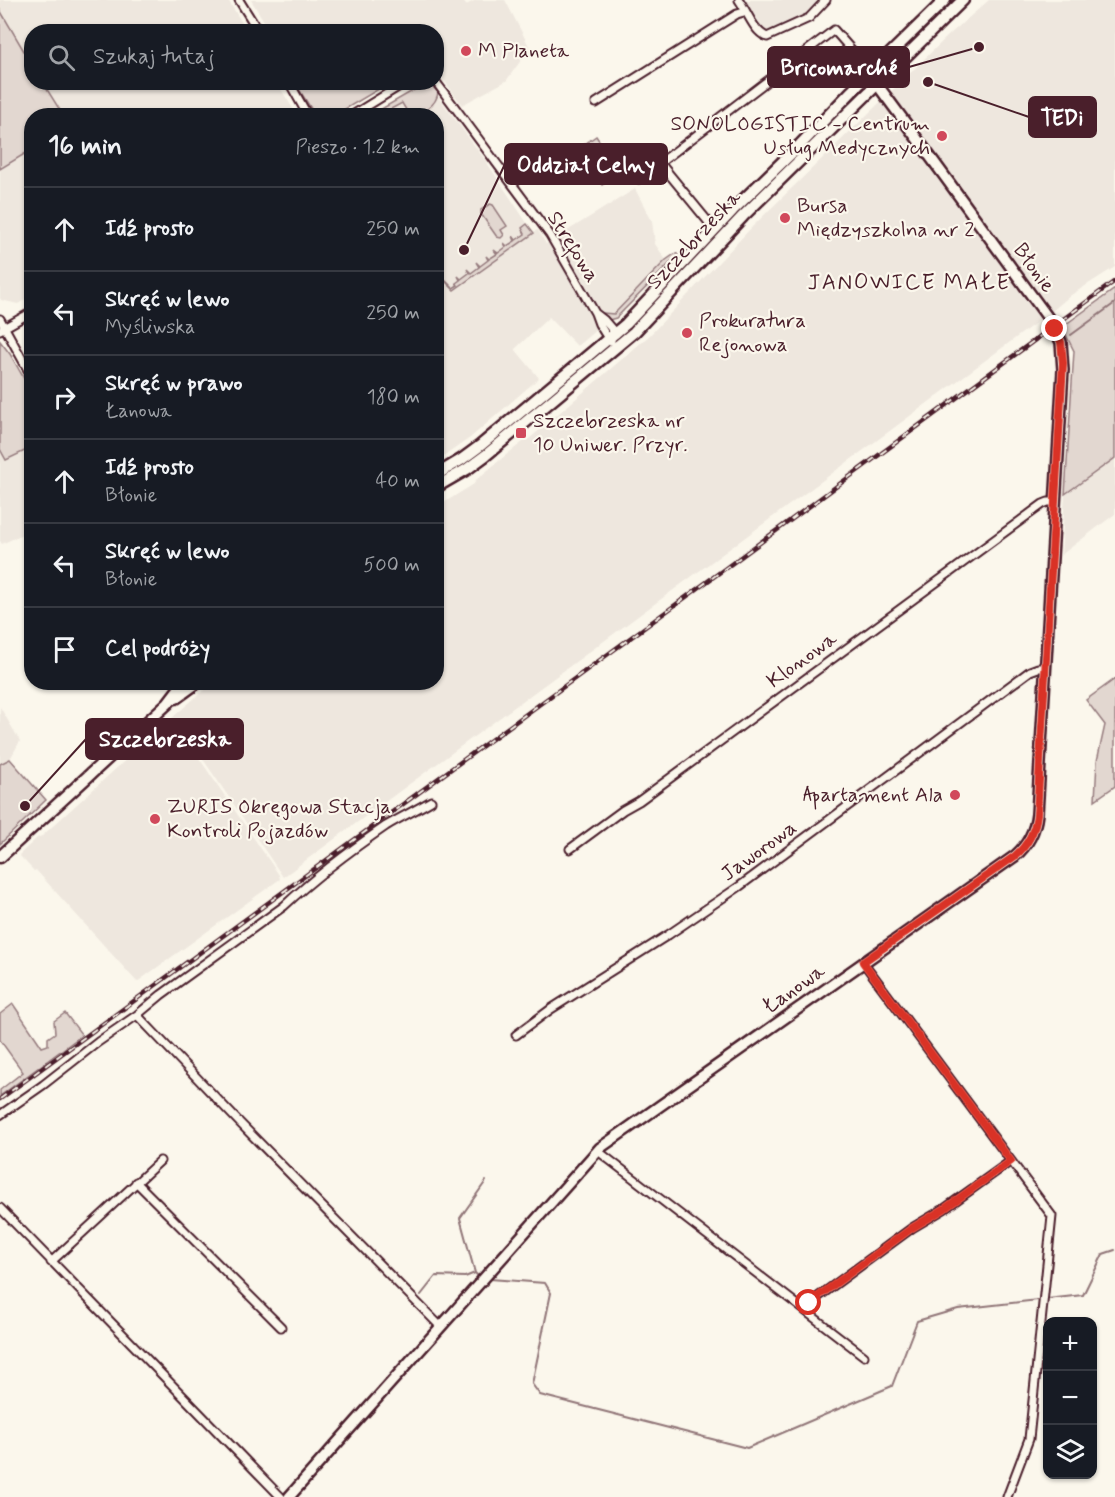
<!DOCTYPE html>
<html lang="pl">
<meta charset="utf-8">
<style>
body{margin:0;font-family:Mynerve,sans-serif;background:#20242c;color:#f1f3f6}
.controls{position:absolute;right:18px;bottom:18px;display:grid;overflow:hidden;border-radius:12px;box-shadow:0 2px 4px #0004}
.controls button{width:54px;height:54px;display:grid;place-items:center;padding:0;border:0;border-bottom:2px solid #363941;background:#171b24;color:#f1f3f6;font:30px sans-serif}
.stop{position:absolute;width:18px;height:18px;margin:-14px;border:4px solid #d93025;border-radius:50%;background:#fff}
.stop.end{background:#d93025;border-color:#fff;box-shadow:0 2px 6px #0008}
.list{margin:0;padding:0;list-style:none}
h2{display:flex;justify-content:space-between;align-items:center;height:78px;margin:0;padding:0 24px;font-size:26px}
h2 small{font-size:20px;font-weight:400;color:#9ea1a6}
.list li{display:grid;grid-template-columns:39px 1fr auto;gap:18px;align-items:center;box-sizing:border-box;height:84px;padding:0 24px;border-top:2px solid #363941}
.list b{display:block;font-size:22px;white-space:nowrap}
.list p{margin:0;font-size:20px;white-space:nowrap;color:#9ea1a6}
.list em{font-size:20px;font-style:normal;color:#9ea1a6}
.icon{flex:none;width:33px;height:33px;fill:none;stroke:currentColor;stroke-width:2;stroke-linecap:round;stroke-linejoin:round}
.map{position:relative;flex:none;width:1115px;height:1497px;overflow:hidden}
.search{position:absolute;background:#171b24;box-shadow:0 2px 4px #0004;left:24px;top:24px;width:420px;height:66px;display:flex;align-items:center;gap:15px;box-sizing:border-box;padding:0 21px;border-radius:24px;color:#9ea1a6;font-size:22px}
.panel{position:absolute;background:#171b24;box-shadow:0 2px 4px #0004;left:24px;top:108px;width:420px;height:582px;border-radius:24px}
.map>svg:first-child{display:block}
.built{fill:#eee7de}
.green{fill:#e2d7d0;stroke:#967b7e;stroke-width:1.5}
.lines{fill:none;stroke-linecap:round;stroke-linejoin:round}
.stream{stroke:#907477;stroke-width:2}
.street-casing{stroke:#4a1f2b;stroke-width:11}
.secondary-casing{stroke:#4a1f2b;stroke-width:14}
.primary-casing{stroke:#4a1f2b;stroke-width:15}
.street{stroke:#fbf7ec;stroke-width:7}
.secondary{stroke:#fbf7ec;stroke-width:9}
.primary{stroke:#fbf7ec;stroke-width:10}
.rail-casing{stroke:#4a1f2b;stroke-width:4.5}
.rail{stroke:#fbf7ec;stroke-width:2;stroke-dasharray:7;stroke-linecap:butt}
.route{stroke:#d93025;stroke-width:8}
.poi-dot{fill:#d1495b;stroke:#fbf7ec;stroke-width:2}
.labels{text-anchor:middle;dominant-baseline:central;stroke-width:4.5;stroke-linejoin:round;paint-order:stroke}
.poi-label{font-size:21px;fill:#4a1f2b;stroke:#fbf7ec;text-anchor:start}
.street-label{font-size:21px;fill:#4a1f2b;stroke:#fbf7ec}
.neighbourhood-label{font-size:22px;letter-spacing:1.5px;fill:#4a1f2b;stroke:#fbf7ec}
.leader{fill:none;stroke:#4a1f2b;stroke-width:2}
.callout-dot{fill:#4a1f2b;stroke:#fbf7ec;stroke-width:2}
.callout{fill:#4a1f2b;stroke:#4a1f2b;stroke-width:2}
.callout-label{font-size:22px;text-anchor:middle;font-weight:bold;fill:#fff}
</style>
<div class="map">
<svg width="1115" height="1497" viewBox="0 0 1115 1497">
<rect width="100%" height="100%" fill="#fbf7ec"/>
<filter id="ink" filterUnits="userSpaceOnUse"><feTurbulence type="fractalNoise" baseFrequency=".0167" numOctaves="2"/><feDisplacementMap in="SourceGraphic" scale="12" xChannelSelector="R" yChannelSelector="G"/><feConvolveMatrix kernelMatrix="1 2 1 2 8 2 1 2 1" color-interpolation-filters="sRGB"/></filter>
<g filter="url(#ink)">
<path class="built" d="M0,0h228l19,31 -215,1 -1,31 -31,-53z
M251,0h211l4,5 10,-5h29l25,48 -24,33 -44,24 -25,-34 -1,-39 -166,-1z
M743,0h76l-12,14 -38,18 -3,-1z
M989,0h126v267l-44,28 -19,16 -161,119 -608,447 -91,-134 -2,2 89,130 1,4 -143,103 -101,-112 -2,1 -15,-16 18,-17 5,-2 123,-112 47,-41 224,-1 1,-175 37,-23 2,-4 30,-25 22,-17 1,1 121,-104 103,-109 197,-192z
M43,83h234l20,32h-234z
M431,87l52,70 50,75 5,-2 8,14 89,-55 17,32 3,23 11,16 -50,53 -39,33 -28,-29 -34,32 24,29 -69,60 -33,23 -1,-345h-62z
M31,150v146l-13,8 -17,-4 -1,-2v-129z
M0,449l7,11 25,-11 -1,81 -29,14 -2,-3z
M1115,458v56l-54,41 4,-61z
M0,707l20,34 -10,18 -10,5z"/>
<path class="green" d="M0,10l31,53 1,19 11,1 20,32 -31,1 -1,34 -31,19z
M295,83h68v3l13,2 1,-5h12l-54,32h-20z
M427,85l5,1 6,6c-1,13 -17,24 -29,23l-7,-12 -22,12h-9l50,-29z
M596,136l25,37 -19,12 -24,-36z
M490,204l3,1 14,21 -6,4 3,5 -3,3 -4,-1 -16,-23v-4z
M527,224l7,9 -80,57 -17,-17v-11l6,7 -4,5 14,14 5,-3 -2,-2 4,-3 -2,-4 3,3 8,-6 -2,-4 4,4 8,-6 -3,-5 4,4 8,-6 -2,-4 3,3 8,-5 -3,-4 4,3 8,-6 -2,-4 3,3 8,-5 -2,-5 3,4 9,-6 -3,-6z
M676,253l2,2 -62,63 -7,2 -7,-7 12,1 52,-54z
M1115,289v169l-50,36 9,-143 -12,-24z
M0,341l10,13 21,37v57l-25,12 -6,-11z
M1115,679v107l-20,14 2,-39 8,-36 -19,-25z
M10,759l36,41 -46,44v-80z
M13,1004l29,43 6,-2v-7l7,-5 -1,-12 11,-8 17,22 -82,61v-6l23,-18 -23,-32v-26z"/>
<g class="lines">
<path class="stream" d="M1071,335l44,-32
M475,1273l-15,-55 26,-37
M490,1279l55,4 6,10 -19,91 8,11 207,53 145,-62 25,-65 41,-12 125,-14 20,-41 12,-4
M421,1295l15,-19 29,1 10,-4 2,2"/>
<defs>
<path id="street" d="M239,0l20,32
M739,0c8,11 14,31 28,37l42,-19 17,-18
M289,82l19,34
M436,82l114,153 45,78 4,11 10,16 2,1
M596,103l141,-89 7,-2
M351,116l55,-34
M660,163l55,67
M639,179l195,-149 37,42
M595,313l9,7 12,14
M0,319l32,58
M0,330l32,-18
M570,849l53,-39 16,-9 404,-297 5,-2h7
M863,962l189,254 -23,223 -22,58
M137,1015l103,108 201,204
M516,1035l35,-26 117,-74 72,-49 290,-215 8,-3h8
M0,1115l43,-30 55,-43 39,-27 24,-20 123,-89c31,-29 67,-56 102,-80 15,-9 30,-16 45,-25
M598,1151l266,205
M136,1182l145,145
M0,1208l281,289
M51,1262l109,-101
M803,1308l109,-80 32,-19 67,-48"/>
<path id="secondary" d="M289,1497l311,-349 415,-292c13,-11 20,-24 22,-42l26,-444 -2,-28 -10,-20 -141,-193 -31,-42 -8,-15"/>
<path id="primary" d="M436,475l25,-15 19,-14 146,-122 107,-114 67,-65 52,-54 93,-91
M436,487l31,-18 19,-14 148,-123 109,-116 220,-216
M176,698l22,-16
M0,857l168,-154 16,-21"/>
</defs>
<use href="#street" class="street-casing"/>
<use href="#secondary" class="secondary-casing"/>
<use href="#primary" class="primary-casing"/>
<use href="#street" class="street"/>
<use href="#secondary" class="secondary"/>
<use href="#primary" class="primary"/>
<defs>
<path id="rail" d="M0,1099l723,-529 392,-289"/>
</defs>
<use href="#rail" class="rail-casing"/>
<use href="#rail" class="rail"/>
</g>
</g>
<g class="lines" filter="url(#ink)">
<path class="route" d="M809,1303l103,-75 32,-19 67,-48 -148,-199 152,-106c13,-11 20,-24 22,-42l26,-451 -2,-21 -6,-13"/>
</g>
<g class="poi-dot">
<circle cx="466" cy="51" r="6"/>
<circle cx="942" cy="136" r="6"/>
<circle cx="785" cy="218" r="6"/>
<circle cx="687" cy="333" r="6"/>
<rect x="515" y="427" width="12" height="12" rx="3"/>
<circle cx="955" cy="795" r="6"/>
<circle cx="155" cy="819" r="6"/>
</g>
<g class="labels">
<g class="poi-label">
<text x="478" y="51">M Planeta</text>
<text x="930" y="124" text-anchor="end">SONOLOGISTIC - Centrum<tspan x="930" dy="24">Usług Medycznych</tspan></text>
<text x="797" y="206">Bursa<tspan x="797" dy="24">Międzyszkolna nr 2</tspan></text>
<text x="699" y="321">Prokuratura<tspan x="699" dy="24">Rejonowa</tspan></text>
<text x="533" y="421">Szczebrzeska nr<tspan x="533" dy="24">10 Uniwer. Przyr.</tspan></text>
<text x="943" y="795" text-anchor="end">Apartament Ala</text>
<text x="167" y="807">ZURIS Okręgowa Stacja<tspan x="167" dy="24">Kontroli Pojazdów</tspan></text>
</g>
<g class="street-label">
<text transform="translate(694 240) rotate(-47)">Szczebrzeska</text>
<text transform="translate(573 247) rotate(58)">Strefowa</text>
<text transform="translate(1034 268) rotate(54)">Błonie</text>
<text transform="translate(802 660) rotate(-36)">Klonowa</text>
<text transform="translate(759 851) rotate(-36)">Jaworowa</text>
<text transform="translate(794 989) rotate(-35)">Łanowa</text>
</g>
<g class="neighbourhood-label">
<text x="909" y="283">JANOWICE MAŁE</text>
</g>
</g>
<path class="leader" d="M979 47L909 67M928 82L1029 117M464 250L505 164M25 806L86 739"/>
<g class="callout-dot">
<circle cx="979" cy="47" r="6"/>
<circle cx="928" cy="82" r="6"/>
<circle cx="464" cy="250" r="6"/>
<circle cx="25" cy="806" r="6"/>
</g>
<g class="callout">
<rect x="768" y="47" width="141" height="40" rx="6"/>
<rect x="1029" y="97" width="67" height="40" rx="6"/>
<rect x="505" y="144" width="162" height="40" rx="6"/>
<rect x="86" y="719" width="157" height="40" rx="6"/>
</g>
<g class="callout-label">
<text x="839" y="75">Bricomarché</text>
<text x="1062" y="125">TEDi</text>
<text x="586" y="172">Oddział Celny</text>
<text x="165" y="746">Szczebrzeska</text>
</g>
</svg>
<div class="controls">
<button>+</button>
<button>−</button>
<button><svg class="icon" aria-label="layers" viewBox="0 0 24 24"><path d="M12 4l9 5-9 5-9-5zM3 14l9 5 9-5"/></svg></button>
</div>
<div class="stop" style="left:809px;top:1303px"></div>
<div class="stop end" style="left:1055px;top:329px"></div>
<div class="search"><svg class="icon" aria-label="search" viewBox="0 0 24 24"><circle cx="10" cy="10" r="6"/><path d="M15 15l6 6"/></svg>Szukaj tutaj</div>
<section class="panel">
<h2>16 min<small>Pieszo · 1.2 km</small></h2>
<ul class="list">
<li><svg class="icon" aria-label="ahead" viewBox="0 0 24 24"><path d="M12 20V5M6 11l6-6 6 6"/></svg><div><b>Idź prosto</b></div><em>250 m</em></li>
<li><svg class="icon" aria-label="left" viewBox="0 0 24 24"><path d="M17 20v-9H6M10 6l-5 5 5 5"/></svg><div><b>Skręć w lewo</b><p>Myśliwska</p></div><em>250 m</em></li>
<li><svg class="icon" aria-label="right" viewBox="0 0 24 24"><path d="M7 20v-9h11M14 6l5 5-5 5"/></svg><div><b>Skręć w prawo</b><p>Łanowa</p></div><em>180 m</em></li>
<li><svg class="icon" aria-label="ahead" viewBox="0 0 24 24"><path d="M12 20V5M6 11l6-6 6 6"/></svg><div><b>Idź prosto</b><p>Błonie</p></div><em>40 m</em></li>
<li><svg class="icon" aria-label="left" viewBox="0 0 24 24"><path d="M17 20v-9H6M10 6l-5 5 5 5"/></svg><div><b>Skręć w lewo</b><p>Błonie</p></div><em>500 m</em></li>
<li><svg class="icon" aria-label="arrive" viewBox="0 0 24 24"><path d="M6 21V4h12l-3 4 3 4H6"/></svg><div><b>Cel podróży</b></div></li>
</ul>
</section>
</div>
